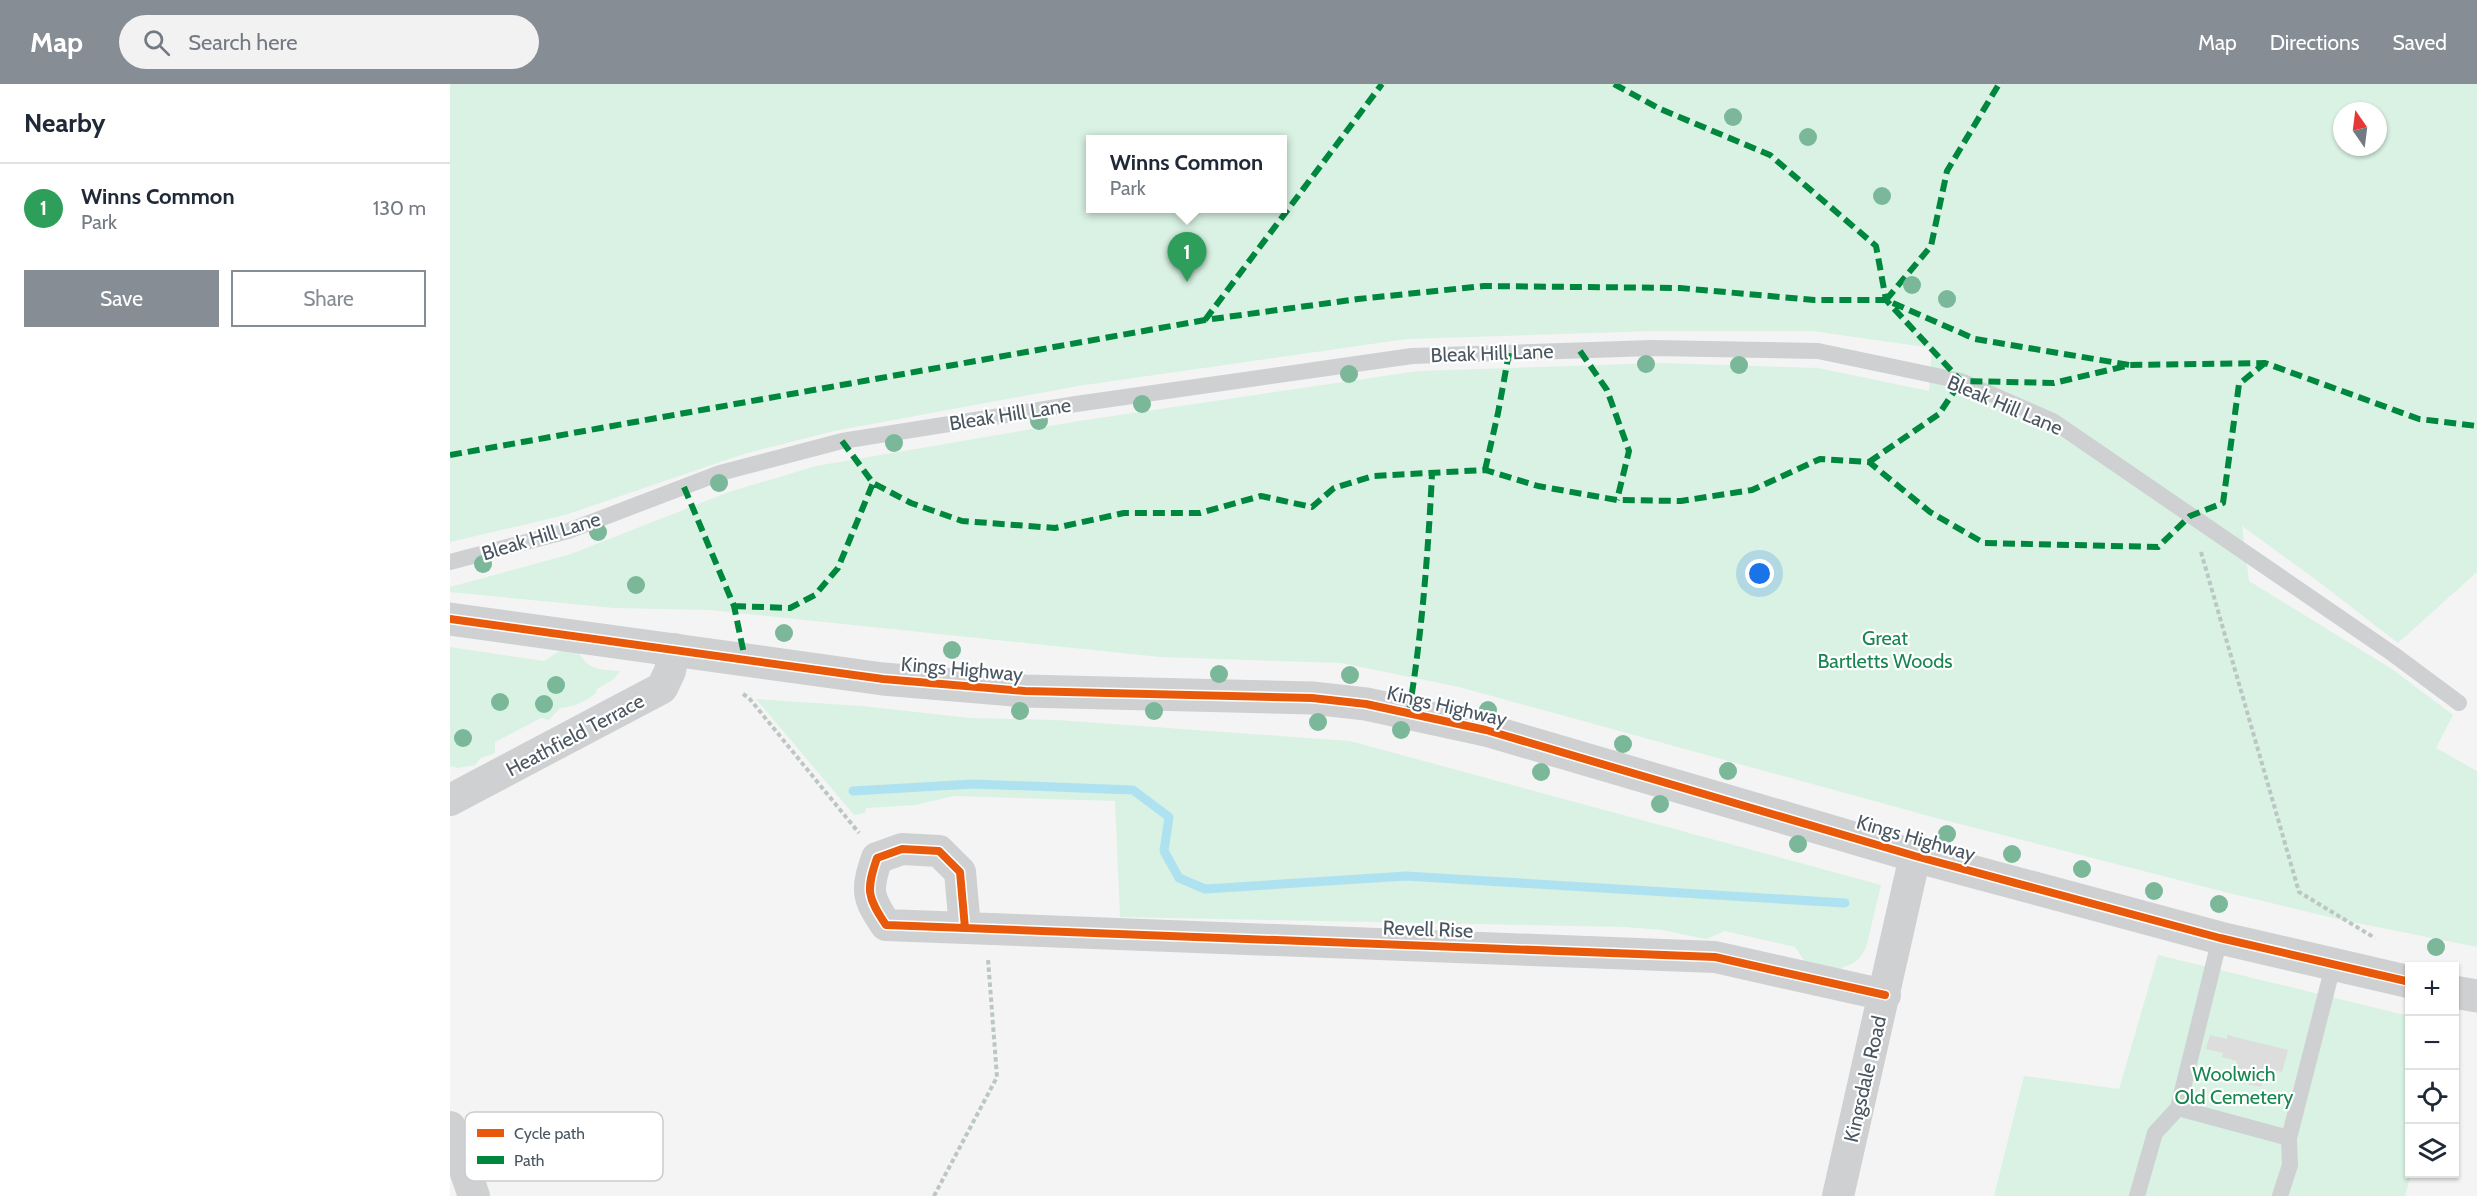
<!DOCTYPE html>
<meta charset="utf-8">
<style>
body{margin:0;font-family:Cabin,sans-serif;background:#f2f2f3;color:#1f2937}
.controls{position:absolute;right:18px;bottom:18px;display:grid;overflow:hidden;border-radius:0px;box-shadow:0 2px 4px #0004}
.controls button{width:54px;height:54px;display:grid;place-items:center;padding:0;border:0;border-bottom:2px solid #e0e1e3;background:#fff;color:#1f2937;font:30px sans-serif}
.compass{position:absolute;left:1883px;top:18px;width:54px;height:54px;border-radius:50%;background:#fff;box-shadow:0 2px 4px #0004;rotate:346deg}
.you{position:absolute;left:1310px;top:490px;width:21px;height:21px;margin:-15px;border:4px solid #fff;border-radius:50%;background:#1a73e8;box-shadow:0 0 0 9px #1a73e833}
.badge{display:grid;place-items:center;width:39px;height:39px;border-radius:50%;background:#868d94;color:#fff;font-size:20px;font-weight:700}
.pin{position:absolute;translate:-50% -50px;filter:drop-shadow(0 2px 3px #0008)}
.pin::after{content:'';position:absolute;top:32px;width:21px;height:18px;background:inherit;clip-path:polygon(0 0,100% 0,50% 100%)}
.popup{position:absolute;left:636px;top:51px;width:201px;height:78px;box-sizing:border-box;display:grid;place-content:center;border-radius:0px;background:#fff;filter:drop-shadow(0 2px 4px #0005);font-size:20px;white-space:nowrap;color:#747a83}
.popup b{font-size:22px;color:#1f2937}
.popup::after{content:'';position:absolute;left:50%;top:100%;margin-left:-12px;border:12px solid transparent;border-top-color:#fff}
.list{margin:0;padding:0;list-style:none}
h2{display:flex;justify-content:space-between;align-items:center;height:78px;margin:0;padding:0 24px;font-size:26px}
h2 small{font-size:20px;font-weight:400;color:#747a83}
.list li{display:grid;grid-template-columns:39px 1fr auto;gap:18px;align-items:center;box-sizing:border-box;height:90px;padding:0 24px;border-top:2px solid #e0e1e3}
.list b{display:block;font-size:22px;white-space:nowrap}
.list p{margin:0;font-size:20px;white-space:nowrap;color:#747a83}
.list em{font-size:20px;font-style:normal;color:#747a83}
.actions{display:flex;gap:12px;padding:18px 24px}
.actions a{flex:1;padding:14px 0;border:2px solid #868d94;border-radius:0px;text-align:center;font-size:21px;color:#868d94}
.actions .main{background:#868d94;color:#fff}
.icon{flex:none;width:33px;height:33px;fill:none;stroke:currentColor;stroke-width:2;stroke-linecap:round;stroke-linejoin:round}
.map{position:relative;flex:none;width:2027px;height:1112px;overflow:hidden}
header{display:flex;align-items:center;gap:36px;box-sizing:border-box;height:84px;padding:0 30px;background:#868d94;color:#fff}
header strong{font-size:28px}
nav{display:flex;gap:33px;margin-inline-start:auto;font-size:21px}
.search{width:420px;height:54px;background:#f2f2f3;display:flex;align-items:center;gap:15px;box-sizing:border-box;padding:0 21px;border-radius:33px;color:#747a83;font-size:22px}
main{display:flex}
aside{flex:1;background:#fff}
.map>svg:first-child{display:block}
.green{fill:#d9f2e3;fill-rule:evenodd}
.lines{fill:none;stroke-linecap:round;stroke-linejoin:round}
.stream{stroke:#aee2f0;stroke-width:9}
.building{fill:#ddddde}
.path{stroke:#bcc7c4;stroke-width:4;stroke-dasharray:4.5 3;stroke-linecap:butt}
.service{stroke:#ced0d2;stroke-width:16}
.minor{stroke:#ced0d2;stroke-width:32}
.tertiary{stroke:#ced0d2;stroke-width:33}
.quiet{stroke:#00873e;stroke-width:6;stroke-dasharray:12 6;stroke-linecap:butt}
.cycleway-casing{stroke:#fff;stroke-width:11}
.cycleway{stroke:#e8590c;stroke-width:8}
.tree{fill:#7ab899}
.labels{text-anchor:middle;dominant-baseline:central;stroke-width:4.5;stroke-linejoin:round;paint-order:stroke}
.street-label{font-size:20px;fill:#4a5661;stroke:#fff}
.park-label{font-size:20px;fill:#17864f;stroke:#fff}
.key{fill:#fff;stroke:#c9ccd0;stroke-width:1.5}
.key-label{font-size:16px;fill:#4a5661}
</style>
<header>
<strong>Map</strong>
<div class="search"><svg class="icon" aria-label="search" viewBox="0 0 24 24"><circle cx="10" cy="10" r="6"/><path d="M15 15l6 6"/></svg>Search here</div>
<nav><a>Map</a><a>Directions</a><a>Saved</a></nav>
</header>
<main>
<aside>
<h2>Nearby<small></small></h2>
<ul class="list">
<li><span class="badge" style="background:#2e9e5b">1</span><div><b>Winns Common</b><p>Park</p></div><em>130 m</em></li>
</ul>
<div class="actions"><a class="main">Save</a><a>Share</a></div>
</aside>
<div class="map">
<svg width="2027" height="1112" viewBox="0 0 2027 1112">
<rect width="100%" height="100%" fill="#f4f4f4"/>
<path class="green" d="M0,0h2027v488l-79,71 -79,-61 -77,-56 7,55 143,88 61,46 -17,33 41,23v176l-135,-27 -109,-26 -297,-76 -477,-131 -118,-24 -181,-6 -450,-47 -96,-2 -164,-16v-5l121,-33 158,-62 87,-26 263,-45 339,-50 242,-8 158,5 111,23 3,-43 -120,-17h-159l-246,8 -329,47 -244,45 -87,22 -182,62 -115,27zM1892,27h36v36h-36zM641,56h192v68h-192z
M0,563l94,14 17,-11h16c11,21 22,19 43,21l-6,8 -17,10 -1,4c-9,8 -23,14 -36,15l-11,12 -8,-2 -46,24v11l-14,5 -6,7 -17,3 -8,-2z
M306,615l105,7 109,12 87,2 293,21 531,144 -15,63c-6,11 -11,16 -23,19l-2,3 -35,-7 -11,-16 -70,-16 -19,8 -44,-9 -37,-3 -505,-10 -5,-116 -161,-5 -39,9 -49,3 -1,5 -11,2z
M1708,871l251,61 2,158 -6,22h-411l30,-120 95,13z"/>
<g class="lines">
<path class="stream" d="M403,707l120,-7 160,6 36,27 -5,34 15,27 26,11 201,-13 439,27"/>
</g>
<path class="building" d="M1760,951l17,4v-4l61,15 -6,22 -17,-4 -4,19 -28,-6 4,-20 -15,-4 1,-4 -17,-4z"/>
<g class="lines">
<path class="path" d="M1751,468l98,340 76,46
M293,610l6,4 110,135
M484,1112l63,-119 -9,-118"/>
<path class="service" d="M0,478l118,-31 152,-58 122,-32 234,-37 336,-48 240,-8 166,3 143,30 92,40 340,233 66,49
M1728,1024l111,30
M1687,1112l18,-63 23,-25 42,-170
M1830,1112l10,-31 -1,-27 44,-172"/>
<path class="minor" d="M0,716l212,-112 8,-17 4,-22
M515,844l-5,-56 -21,-21 -37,-2 -25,9c-11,32 -10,39 9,67l829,32 170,38
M0,1043l24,69
M1388,1112l77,-340"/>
<path class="tertiary" d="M0,535l433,60 142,12 287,7 54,6 120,26 429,126 305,82 190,44
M2004,908l23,4"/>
<path class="quiet" d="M1164,0l44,24 112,47 106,91 10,54 75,81 93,2 76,-18 135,-2 154,56 58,7
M1436,216l45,-54 16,-75 52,-87
M755,236l177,-236
M1130,267l27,39 22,61 -12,49
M392,357l31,42 38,20 51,18 93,7 69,-15h76l61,-17 51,11 22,-19 39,-12 112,-6 53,16 79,14 64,1 71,-11 68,-31 49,3 61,50 54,31 174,4 32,-31 33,-13 16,-119 26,-21
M0,371l755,-135 153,-21 126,-13 196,2 134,12h72l89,39 155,26
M1419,378l70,-48 22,-33
M1035,386l13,-57 11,-60
M234,403l50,119 11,53
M284,522l56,2 25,-13 23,-27 35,-85
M959,628c13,-79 19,-158 23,-238"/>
<defs>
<path id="cycleway" d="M0,535l433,60 142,12 287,7 54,6 120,26 429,126 305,82 190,44
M515,844l-5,-56 -21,-21 -37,-2 -25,9c-11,32 -10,39 9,67l829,32 170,38"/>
</defs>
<use href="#cycleway" class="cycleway-casing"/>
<use href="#cycleway" class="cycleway"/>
</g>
<g class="tree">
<circle cx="1283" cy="33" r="9"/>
<circle cx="1358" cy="53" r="9"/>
<circle cx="1432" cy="112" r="9"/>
<circle cx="1462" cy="201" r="9"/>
<circle cx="1497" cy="215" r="9"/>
<circle cx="1196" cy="280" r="9"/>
<circle cx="1289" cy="281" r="9"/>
<circle cx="899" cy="290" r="9"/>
<circle cx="692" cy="320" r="9"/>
<circle cx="589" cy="337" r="9"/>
<circle cx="444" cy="359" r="9"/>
<circle cx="269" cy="399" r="9"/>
<circle cx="148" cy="448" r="9"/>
<circle cx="33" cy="480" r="9"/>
<circle cx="186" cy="501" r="9"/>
<circle cx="334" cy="549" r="9"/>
<circle cx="502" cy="566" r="9"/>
<circle cx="769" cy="590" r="9"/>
<circle cx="900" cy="591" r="9"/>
<circle cx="106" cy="601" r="9"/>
<circle cx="50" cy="618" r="9"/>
<circle cx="94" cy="620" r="9"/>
<circle cx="1038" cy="626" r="9"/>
<circle cx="570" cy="627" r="9"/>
<circle cx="704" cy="627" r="9"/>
<circle cx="868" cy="638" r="9"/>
<circle cx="951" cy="646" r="9"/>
<circle cx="13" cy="654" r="9"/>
<circle cx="1173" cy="660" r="9"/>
<circle cx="1278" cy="687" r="9"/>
<circle cx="1091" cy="688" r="9"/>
<circle cx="1210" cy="720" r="9"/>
<circle cx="1497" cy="750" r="9"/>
<circle cx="1348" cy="760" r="9"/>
<circle cx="1562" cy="770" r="9"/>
<circle cx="1632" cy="785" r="9"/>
<circle cx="1704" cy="807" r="9"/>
<circle cx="1769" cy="820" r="9"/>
<circle cx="1986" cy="863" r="9"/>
</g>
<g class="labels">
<g class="street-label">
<text transform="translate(1042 269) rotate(-2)">Bleak Hill Lane</text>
<text transform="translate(1555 321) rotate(23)">Bleak Hill Lane</text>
<text transform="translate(560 330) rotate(-9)">Bleak Hill Lane</text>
<text transform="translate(91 452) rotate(-17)">Bleak Hill Lane</text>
<text transform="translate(512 585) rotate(5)">Kings Highway</text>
<text transform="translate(997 622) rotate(13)">Kings Highway</text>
<text transform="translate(125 651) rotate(-28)">Heathfield Terrace</text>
<text transform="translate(1466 754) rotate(16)">Kings Highway</text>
<text transform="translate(978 845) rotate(2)">Revell Rise</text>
<text transform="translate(1415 995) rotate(-77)">Kingsdale Road</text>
</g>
<g class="park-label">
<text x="1435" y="554">Great<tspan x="1435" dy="23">Bartletts Woods</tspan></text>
<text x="1784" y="990">Woolwich<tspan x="1784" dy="23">Old Cemetery</tspan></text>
</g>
</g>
<rect x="15" y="1028" width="198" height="69" rx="9" class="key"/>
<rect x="27" y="1045" width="27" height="8" fill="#e8590c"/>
<rect x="27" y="1072" width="27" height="8" fill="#00873e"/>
<g class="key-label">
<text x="64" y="1055">Cycle path</text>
<text x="64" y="1082">Path</text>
</g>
</svg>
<div class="controls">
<button>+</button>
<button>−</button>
<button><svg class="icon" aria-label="locate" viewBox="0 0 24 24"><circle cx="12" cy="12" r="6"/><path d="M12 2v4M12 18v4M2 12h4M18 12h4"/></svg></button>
<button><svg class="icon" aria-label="layers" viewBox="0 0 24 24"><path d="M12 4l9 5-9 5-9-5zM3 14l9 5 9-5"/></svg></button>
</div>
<svg class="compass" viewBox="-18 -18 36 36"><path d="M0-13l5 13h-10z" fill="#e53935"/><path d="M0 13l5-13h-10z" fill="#747a83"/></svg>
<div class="you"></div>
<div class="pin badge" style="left:737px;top:198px;background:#2e9e5b">1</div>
<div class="popup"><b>Winns Common</b>Park</div>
</div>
</main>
